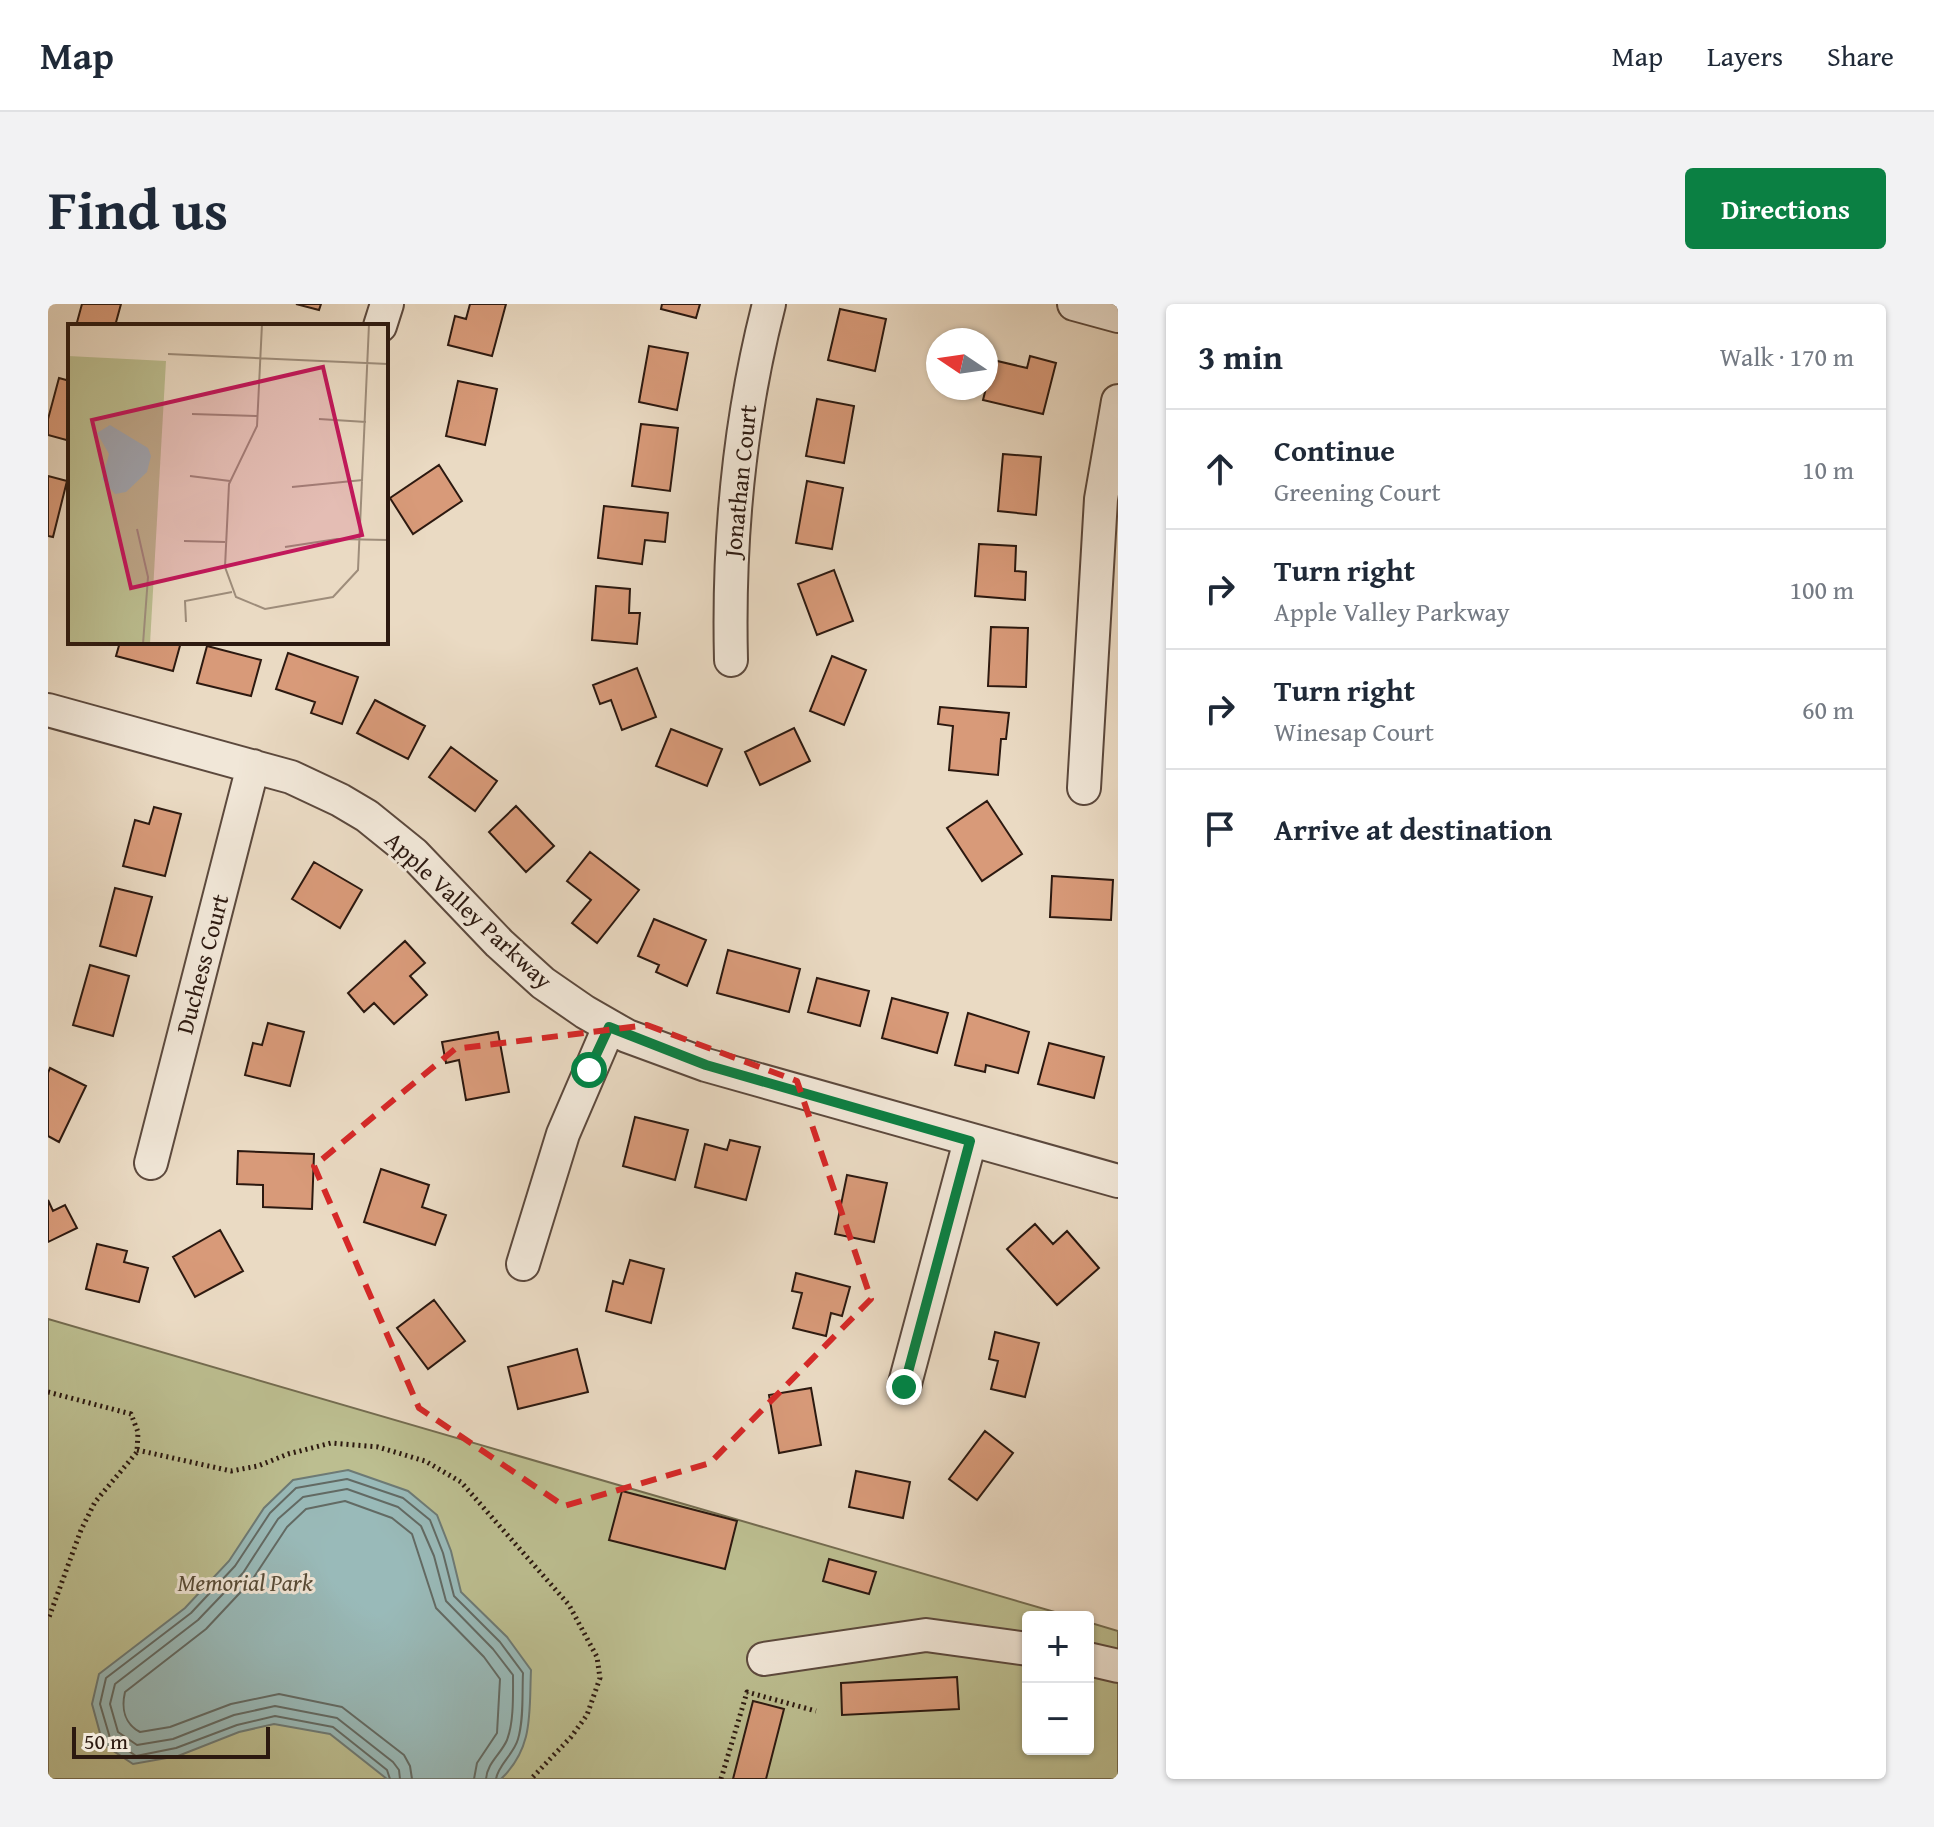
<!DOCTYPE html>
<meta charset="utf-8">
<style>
body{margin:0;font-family:"Gentium Book Plus",serif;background:#f2f2f3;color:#1f2937}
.controls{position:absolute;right:24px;bottom:24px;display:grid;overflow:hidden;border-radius:8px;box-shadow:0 2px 6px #0004}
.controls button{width:72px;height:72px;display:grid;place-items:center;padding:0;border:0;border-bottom:2px solid #e0e1e3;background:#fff;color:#1f2937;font:40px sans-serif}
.compass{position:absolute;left:878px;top:24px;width:72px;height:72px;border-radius:50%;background:#fff;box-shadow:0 2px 6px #0004;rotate:283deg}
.scale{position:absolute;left:24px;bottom:20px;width:198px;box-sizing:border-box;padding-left:8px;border:4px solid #2c1910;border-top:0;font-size:22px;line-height:28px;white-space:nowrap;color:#2c1910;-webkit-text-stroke:6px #f1e7d8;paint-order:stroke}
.stop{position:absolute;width:24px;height:24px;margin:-18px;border:6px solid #0b8043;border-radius:50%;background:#fff}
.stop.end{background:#0b8043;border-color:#fff;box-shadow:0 2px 8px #0008}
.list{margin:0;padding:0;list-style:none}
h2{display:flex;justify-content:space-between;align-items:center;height:104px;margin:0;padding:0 32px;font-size:34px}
h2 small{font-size:26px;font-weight:400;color:#747a83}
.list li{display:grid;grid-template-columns:52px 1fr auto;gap:24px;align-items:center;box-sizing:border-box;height:120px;padding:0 32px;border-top:2px solid #e0e1e3}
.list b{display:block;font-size:30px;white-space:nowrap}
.list p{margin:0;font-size:26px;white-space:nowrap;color:#747a83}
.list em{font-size:26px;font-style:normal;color:#747a83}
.icon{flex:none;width:44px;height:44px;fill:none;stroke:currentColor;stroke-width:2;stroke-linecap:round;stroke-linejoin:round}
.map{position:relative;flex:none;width:1070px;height:1475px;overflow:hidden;border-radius:8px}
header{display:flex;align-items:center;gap:48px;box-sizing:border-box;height:112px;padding:0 40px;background:#fff;border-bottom:2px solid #e0e1e3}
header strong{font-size:38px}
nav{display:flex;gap:44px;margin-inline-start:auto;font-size:28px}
.intro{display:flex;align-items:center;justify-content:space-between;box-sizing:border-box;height:192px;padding:0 48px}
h1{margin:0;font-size:56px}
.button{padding:20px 36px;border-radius:8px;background:#0b8043;color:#fff;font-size:28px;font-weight:700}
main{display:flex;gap:48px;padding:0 48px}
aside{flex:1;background:#fff;border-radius:8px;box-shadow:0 2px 6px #0004}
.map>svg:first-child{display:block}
.green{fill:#bcbe90;stroke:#746c50;stroke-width:2}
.water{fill:#99bab9;stroke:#6d7a75;stroke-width:2}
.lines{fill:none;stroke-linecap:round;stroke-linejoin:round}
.shore{stroke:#626a64;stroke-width:2}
.building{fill:#d89a79;stroke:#2c1910;stroke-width:2}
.minor-casing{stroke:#5c493d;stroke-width:36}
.path{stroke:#2c1910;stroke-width:5;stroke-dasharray:2 4;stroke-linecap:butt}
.minor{stroke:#f1e7d8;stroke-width:32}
.route{stroke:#0b8043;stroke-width:10}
.marked{fill:none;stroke:#d62828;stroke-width:6;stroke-dasharray:16 10;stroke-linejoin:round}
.labels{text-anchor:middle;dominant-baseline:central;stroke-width:6;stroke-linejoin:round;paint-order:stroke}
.street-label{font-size:24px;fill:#2c1910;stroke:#f1e7d8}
.park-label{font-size:24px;font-style:italic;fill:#574b36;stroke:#f1e7d8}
.inset-road{fill:none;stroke:#9e8d7b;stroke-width:2}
.view{fill:#c2185b;fill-opacity:0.15;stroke:#c2185b;stroke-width:4}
.inset-edge{fill:none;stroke:#2c1910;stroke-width:4}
</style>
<header>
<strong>Map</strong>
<nav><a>Map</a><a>Layers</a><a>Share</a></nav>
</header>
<div class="intro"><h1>Find us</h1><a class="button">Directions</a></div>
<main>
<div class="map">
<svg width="1070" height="1475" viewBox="0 0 1070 1475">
<rect width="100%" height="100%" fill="#eadac3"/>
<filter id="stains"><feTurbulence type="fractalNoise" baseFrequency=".0025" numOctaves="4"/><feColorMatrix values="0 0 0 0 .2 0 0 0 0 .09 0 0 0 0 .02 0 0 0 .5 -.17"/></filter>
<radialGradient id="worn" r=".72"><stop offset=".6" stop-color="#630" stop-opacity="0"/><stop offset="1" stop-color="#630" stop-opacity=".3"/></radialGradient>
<path class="green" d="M0,1015l1024,298h-44v132h60v-127l30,9v148h-1070z"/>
<path class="water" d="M300,1166l60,21 29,24 14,36 10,41 46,45 24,33c-2,43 3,77 -30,109h-114l-57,-45 -56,-10 -35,8 -61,24 -45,8 -30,-20 -11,-40 7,-30 86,-66 44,-47 35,-53 29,-28z"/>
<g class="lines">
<path class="shore" d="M342,1475l-3,-9 -54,-43 -58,-11 -38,9 -61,23 -40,8 -26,-18 -10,-34 6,-26 85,-65 44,-47 35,-53 26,-25 51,-9 56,19 27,22 13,33 11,43 46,46 23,31c-1,21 1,46 -5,66 -4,15 -20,26 -22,40
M352,1475l-1,-9 -6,-8 -56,-44 -62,-12 -41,9 -61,24 -36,6 -19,-13 -8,-28 5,-20 83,-64 45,-47 35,-54 25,-22 44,-8 51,18 23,19 13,30 12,45 47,48 20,26c0,19 1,47 -6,65 -6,14 -20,23 -21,39
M364,1475l-2,-13 -6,-11 -62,-48 -63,-13 -48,10 -61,23 -30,5c-15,-8 -19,-23 -15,-40l81,-63 46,-49 35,-53 19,-18 39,-8 47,17 20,16 24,74 48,49 16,22 -3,54 -20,30 -3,16"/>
</g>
<path class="building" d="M34,0h39l-6,22h-39z
M248,0h25l-2,6z
M422,0h36l-14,52 -44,-11 7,-29 11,3z
M614,0h38l-4,14 -35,-9z
M792,5l46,10 -11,52 -47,-11z
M601,42l39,7 -11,57 -38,-8z
M982,52l26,7 -13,51 -60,-14 10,-40 34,8z
M11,74l11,3v60l-22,-6v-16z
M410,77l39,8 -12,56 -39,-9z
M769,95l37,7 -10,57 -38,-7z
M593,120l37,4 -8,63 -38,-5z
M955,150l38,3 -5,58 -38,-4z
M391,161l23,36 -49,33 -23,-36z
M0,172l19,5 -14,56 -5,-1z
M759,177l36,7 -11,61 -36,-6z
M556,202l64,7 -3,29 -20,-2 -3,24 -44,-6z
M931,240l37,2 -1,25 11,1 -1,28 -50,-4z
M786,266l19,51 -36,14 -19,-51z
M548,282l34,3 -1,24h11l-3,31 -45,-4z
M943,323l37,1 -2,59 -38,-1z
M72,338h61l-8,29 -57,-15z
M159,342l54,14 -10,36 -54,-13z
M240,349l70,24 -16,47 -31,-11 4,-11 -39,-13z
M784,352l34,14 -22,55 -34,-14z
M589,364l19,49 -34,13 -11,-30 -11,4 -7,-19z
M327,396l50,26 -17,33 -51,-26z
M892,403l69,6 -3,26h-5l-3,36 -49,-5 4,-44 -15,-2z
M746,424l16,33 -50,24 -15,-33z
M623,425l51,20 -15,37 -51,-20z
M403,443l46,34 -22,30 -46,-34z
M939,497l35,53 -40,27 -35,-53z
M468,502l38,40 -28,26 -37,-40z
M106,503l27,7 -16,62 -42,-10 12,-46 14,4z
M542,548l49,38 -42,53 -25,-20 19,-23 -24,-19z
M266,558l48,28 -22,38 -48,-29z
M1004,572l61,4 -2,40 -61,-3z
M67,584l37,9 -16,59 -36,-10z
M606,615l52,21 -19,46 -31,-14 3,-7 -21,-9z
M357,637l20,22 -15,13 17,19 -33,29 -20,-21 -10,9 -16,-19z
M680,646l72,19 -11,43 -72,-19z
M42,661l39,11 -16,60 -40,-11z
M769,674l52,13 -9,35 -52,-14z
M844,694l56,15 -11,40 -55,-15z
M920,709l61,19 -11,41 -32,-8 -1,7 -30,-7z
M220,719l36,9 -14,54 -45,-11 8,-32 9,2z
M450,728l11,60 -43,8 -7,-40 -13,3 -4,-21z
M1001,739l55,14 -10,41 -56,-14z
M2,764l36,18 -27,56 -11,-6v-63z
M587,813l53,13 -13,50 -52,-14z
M682,836l30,7 -14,53 -51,-13 10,-43 22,6z
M190,847l76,3 -2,55 -49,-2v-22l-26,-1z
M333,865l48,16 -7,22 24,8 -11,30 -71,-23z
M799,871l40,8 -13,59 -39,-8z
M0,896l5,11 12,-6 12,23 -29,14z
M987,920l18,20 14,-13 32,37 -42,37 -50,-56z
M172,926l23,41 -48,26 -22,-40z
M49,940l30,7 -3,11 24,6 -9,34 -53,-13z
M582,956l34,9 -13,54 -45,-12 7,-30 10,3z
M748,969l54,14 -8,29 -11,-3 -5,23 -33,-8 9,-35 -10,-2z
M386,996l31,41 -37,28 -31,-41z
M947,1028l44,11 -14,54 -34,-8 7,-28 -9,-2z
M529,1045l11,43 -70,17 -10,-42z
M763,1084l10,57 -42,8 -10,-58z
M937,1127l28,22 -36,47 -28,-21z
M808,1167l54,11 -7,36 -54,-11z
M574,1187l115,30 -12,48 -116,-29z
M781,1255l47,13 -7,22 -46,-13z
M909,1373l2,32 -117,6 -1,-32z
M705,1397l31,8 -18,70h-33z"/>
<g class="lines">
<defs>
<path id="minor" d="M1026,0l44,12
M332,22l7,-22
M683,356c-3,-120 8,-239 38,-356
M0,406l243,67 49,23 27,16 47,38 85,89 44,40 42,29 42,24 79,29 412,116
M1036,484l17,-289 17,-98
M103,859l102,-397
M475,960l40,-130 46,-107
M856,1083l66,-246
M716,1355l162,-24 102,14
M1040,1355l30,7"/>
</defs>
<use href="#minor" class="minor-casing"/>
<path class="path" d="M0,1088l83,22 7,18 -1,20 -42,50 -14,28 -33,90
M89,1146l94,21 27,-5 30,-12 43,-11 47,4 47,14 36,21 108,123 28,52 3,21 -13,37 -16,22 -40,42
M673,1475l26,-87 69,19"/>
<use href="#minor" class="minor"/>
</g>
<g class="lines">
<path class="route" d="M541,766l20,-43 97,38 264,76 -66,246"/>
</g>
<path class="marked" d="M599,721l150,56 74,218 -161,164 -146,43 -145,-98 -105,-242 141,-117z"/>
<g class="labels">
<g class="street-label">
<text transform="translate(692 177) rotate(-84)">Jonathan Court</text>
<text transform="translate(421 606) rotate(43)">Apple Valley Parkway</text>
<text transform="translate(154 660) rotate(-75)">Duchess Court</text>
</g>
<g class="park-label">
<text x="197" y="1278">Memorial Park</text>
</g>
</g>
<g transform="translate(20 20)">
<rect width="320" height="320" fill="#eadac3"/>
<path d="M0,32l98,5 -16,283h-82z" fill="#bcbe90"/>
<path d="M42,101l38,23 3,8 -4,16 -21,20 -11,2 -13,-15 7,-25 -12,-21z" fill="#99bab9"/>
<path class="inset-road" d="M194,0l-5,102 -28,58 -4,83 11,30 29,12 68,-12 25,-27 11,-246M100,30l220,10M124,90l66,2M251,95l47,3M122,152l40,5M224,163l71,-7M69,205l11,48 -5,67M116,217l41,1M217,223l52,-8 51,1M118,298l-1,-21 47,-9"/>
<path class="view" d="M255,43l39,168 -231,53 -39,-168z"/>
<rect width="320" height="320" class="inset-edge"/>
</g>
<rect width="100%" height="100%" filter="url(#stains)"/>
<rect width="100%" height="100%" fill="url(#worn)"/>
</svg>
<div class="controls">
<button>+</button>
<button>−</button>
</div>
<svg class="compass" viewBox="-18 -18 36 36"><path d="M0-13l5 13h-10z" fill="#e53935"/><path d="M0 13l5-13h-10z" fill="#747a83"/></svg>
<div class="scale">50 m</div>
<div class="stop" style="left:541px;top:766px"></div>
<div class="stop end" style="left:856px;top:1083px"></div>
</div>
<aside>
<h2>3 min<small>Walk · 170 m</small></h2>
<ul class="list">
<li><svg class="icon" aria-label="ahead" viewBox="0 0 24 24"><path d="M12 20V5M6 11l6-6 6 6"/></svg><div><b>Continue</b><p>Greening Court</p></div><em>10 m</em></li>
<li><svg class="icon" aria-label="right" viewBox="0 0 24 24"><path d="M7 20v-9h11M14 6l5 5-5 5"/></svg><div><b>Turn right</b><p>Apple Valley Parkway</p></div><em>100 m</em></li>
<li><svg class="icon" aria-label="right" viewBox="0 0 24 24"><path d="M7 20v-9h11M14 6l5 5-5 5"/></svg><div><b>Turn right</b><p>Winesap Court</p></div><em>60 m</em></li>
<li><svg class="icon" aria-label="arrive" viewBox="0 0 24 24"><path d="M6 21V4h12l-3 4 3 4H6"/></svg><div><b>Arrive at destination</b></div></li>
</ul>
</aside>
</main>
